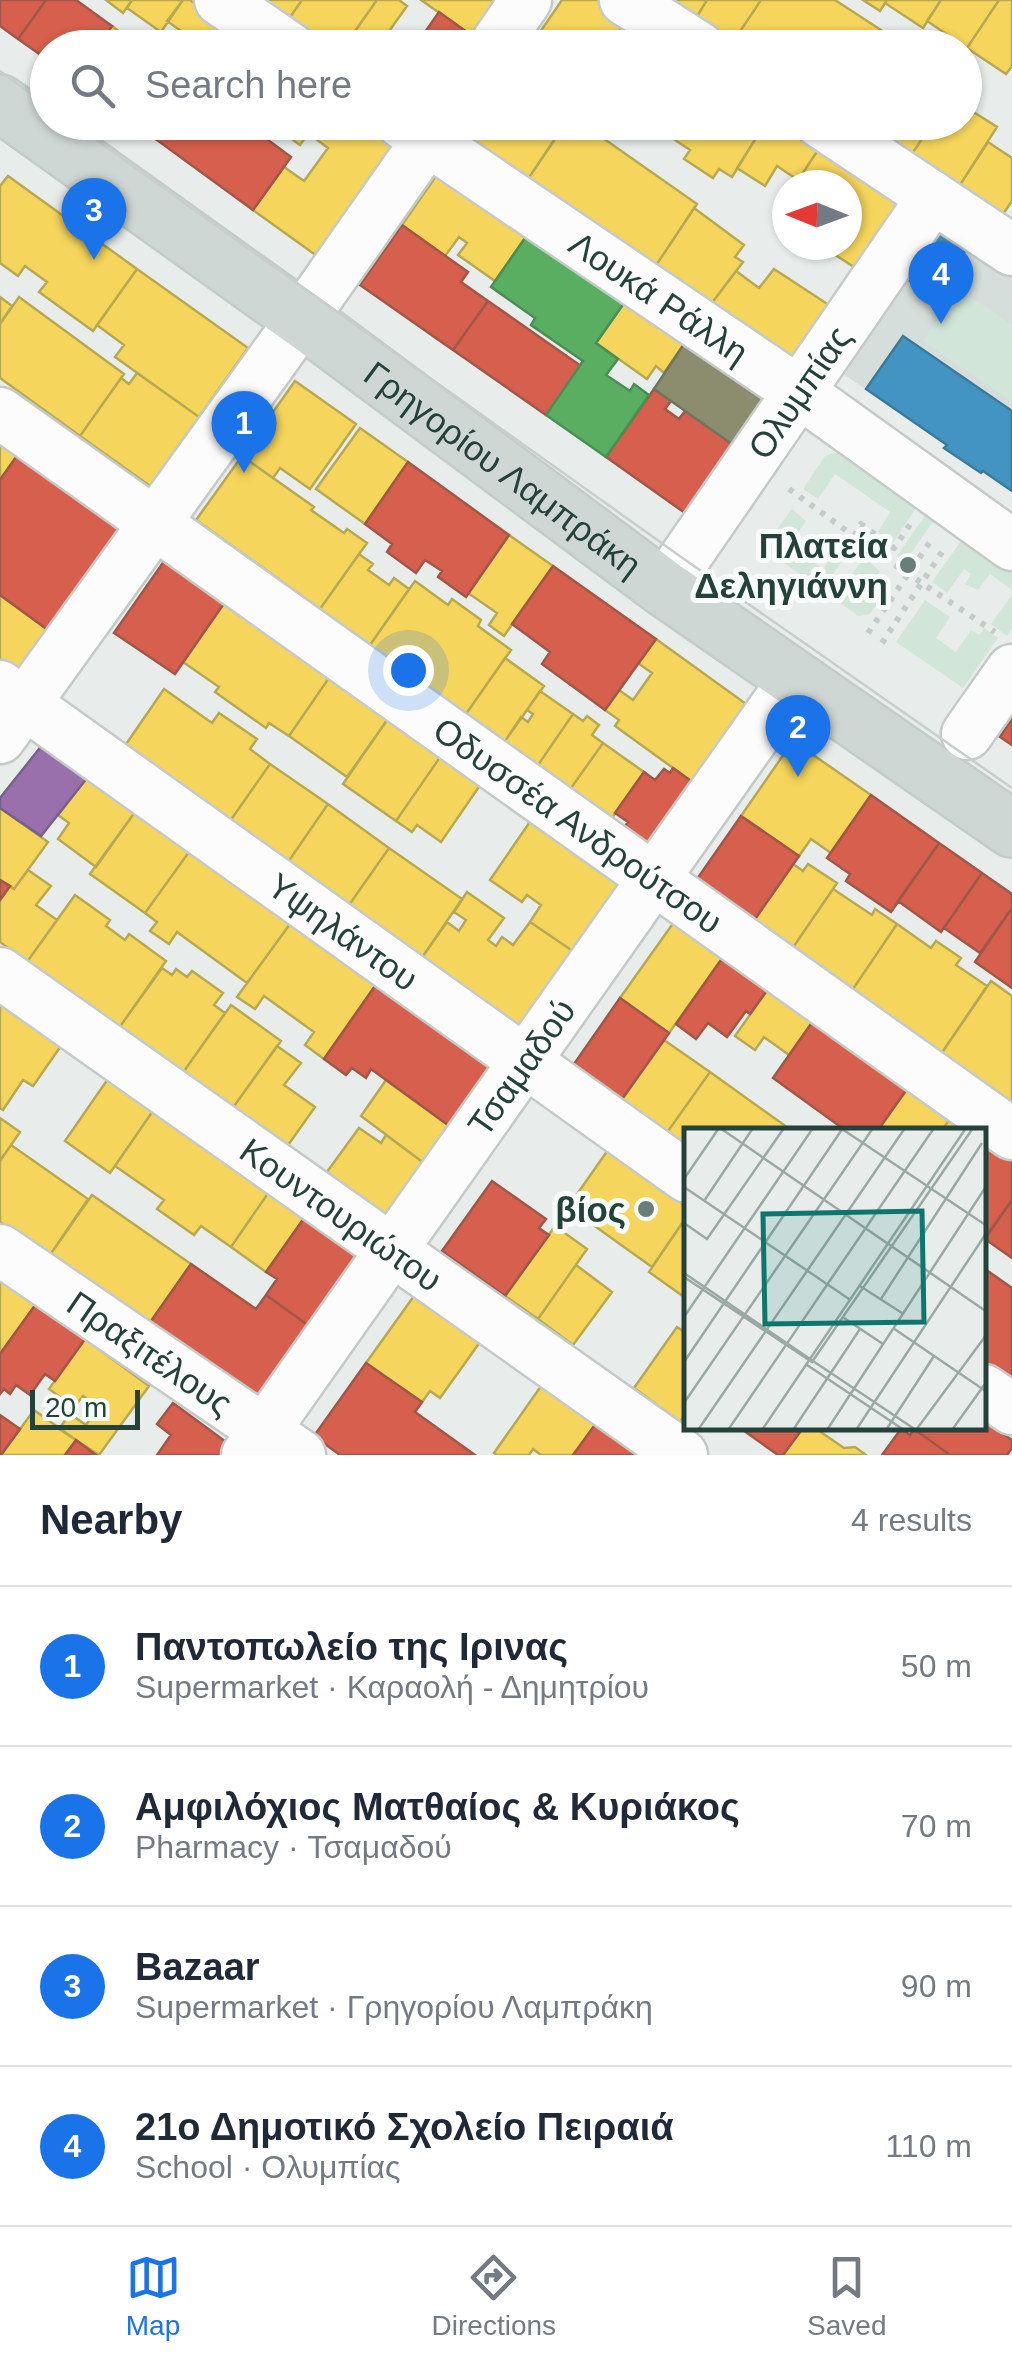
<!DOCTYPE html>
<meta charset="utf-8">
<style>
body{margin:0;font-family:Arial,sans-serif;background:#f2f2f3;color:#1f2937}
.compass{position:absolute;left:772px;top:170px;width:90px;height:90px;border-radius:50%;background:#fff;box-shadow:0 2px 8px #0004;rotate:271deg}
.scale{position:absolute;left:30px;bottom:25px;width:110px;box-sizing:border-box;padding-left:10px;border:5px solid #24423a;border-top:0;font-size:28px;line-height:35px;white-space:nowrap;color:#24423a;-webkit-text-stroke:8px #f7fbf9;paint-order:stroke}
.you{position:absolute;left:408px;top:670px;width:35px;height:35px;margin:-25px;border:8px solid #fff;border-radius:50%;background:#1a73e8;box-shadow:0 0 0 15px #1a73e833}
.badge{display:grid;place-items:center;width:65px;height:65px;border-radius:50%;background:#1a73e8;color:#fff;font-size:32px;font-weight:700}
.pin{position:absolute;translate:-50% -82px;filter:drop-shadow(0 2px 5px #0008)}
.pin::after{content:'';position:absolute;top:52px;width:35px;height:30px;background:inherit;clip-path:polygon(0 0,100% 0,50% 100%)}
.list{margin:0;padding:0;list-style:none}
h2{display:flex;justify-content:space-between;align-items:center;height:130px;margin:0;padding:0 40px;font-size:42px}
h2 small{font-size:32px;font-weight:400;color:#747a83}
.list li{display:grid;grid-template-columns:65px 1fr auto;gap:30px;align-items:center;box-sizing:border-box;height:160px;padding:0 40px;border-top:2px solid #e0e1e3}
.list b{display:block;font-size:38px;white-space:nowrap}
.list p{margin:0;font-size:32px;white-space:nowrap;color:#747a83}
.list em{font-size:32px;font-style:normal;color:#747a83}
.icon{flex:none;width:55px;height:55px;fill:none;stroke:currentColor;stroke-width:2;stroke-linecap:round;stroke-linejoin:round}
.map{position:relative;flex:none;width:1012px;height:1455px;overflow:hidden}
.search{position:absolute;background:#fff;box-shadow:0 2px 8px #0004;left:30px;right:30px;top:30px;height:110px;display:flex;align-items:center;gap:25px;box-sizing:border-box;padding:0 35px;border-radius:55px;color:#747a83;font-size:38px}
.sheet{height:770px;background:#fff}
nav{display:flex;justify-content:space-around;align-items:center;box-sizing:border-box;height:140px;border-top:2px solid #e0e1e3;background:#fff;font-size:28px;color:#747a83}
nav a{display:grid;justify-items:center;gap:5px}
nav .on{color:#1a73e8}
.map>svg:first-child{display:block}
.built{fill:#d6dedb}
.green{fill:#d1e6d8}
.homes{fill:#f6d55c;stroke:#b7a952;stroke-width:2.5}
.shops{fill:#d6604d;stroke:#a15747;stroke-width:2.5}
.offices{fill:#9970ab;stroke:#766289;stroke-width:2.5}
.schools{fill:#4393c3;stroke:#3a7b9a;stroke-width:2.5}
.public{fill:#5aae61;stroke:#4a8e55;stroke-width:2.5}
.industry{fill:#8c8c6e;stroke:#6d765e;stroke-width:2.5}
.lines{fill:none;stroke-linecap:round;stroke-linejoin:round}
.minor-casing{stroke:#c5cac8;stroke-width:55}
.major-casing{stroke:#c3ccc9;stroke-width:60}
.path{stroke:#c3ccca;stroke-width:6;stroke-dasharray:5 8;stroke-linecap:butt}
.minor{stroke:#fcfcfc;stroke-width:50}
.major{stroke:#cfd7d5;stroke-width:55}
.tram{stroke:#c9cdcc;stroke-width:2.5}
.poi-dot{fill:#697e78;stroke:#f7fbf9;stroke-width:4}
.labels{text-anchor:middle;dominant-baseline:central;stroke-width:10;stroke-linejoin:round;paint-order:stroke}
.street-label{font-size:35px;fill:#24423a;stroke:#f7fbf9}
.poi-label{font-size:35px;font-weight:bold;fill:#24423a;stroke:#f7fbf9;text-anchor:end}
.inset-road{fill:none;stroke:#9aa9a4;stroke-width:2.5}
.view{fill:#0f766e;fill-opacity:0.15;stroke:#0f766e;stroke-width:5}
.inset-edge{fill:none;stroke:#24423a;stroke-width:5}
</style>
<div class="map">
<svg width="1012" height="1455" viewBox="0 0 1012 1455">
<rect width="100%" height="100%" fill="#e8edeb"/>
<path class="built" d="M942,218l70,48v224l-29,-19 -2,2 -37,-25 2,-3 -107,-74z"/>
<path class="green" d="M958,288l54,37v77l-89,-61z
M832,453l6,1 78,54 -23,35 -15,-11 12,-20 -55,-38 -17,25 -15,-10 22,-33z
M792,509l14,12 -17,25 11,7 14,-19 8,6 -13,19 14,10 14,-19 9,6 -14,19 12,9 20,-26 16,13 -8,11 14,10 -16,22 -12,2 -95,-68z
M926,514l8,6 -29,42 -8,-6z
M963,538l49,35v17l-22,-16 -12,16 -13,-6 6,-10 -7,-5 -17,24 -15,-11z
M1012,595v34l-5,7 -16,-12z
M925,600l25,17 -14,21 20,14 15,-22 9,5 4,-7 14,10 -35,50 -67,-46z"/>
<path class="homes" d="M106,0h26l-9,13z
M132,0h51l-22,32 -34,-24z
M183,0h7l44,31 -11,17h-44l9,-12 -21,-15z
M254,0h48l-16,23z
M302,0h75l-34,48h-22l-35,-25z
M377,0h22l8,6 -20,28 13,9 -4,5h-53z
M421,0h75l-25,35z
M562,0h44l24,15 -22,33h-79z
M668,0h39l-11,18z
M707,0h54l-28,42 -37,-24z
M761,0h74l69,45 -2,3h-161l-8,-6z
M863,0h24l-7,11z
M887,0h54l-18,28 -38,-25z
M941,0h58l-32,48 -40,-27z
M999,0h13v66l-6,8 -39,-26z
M112,26l29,22h-44z
M234,31l24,17h-35z
M964,106l33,21 -39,61 -48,-31 23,-35h31z
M133,122h36l-12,18z
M268,122h48l-16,23z
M316,122h50l32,22 -81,112 -64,-46 31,-43 20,14 24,-33 -20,-15z
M478,122h78l-4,7 6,6 -34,50 -61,-41z
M566,122h14l117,82 -46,69 -127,-88z
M686,122h80l-34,55 -13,-8 -6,9 -29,-19 6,-9 -15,-10z
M766,122h30l28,19 -26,39 -21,-14 -12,20 -28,-18z
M857,122h76l-23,35z
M824,141l82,52 -49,76 -37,-24h27v-60h-52z
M988,142l24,16v43l-11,16 -43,-29z
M443,166l89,62 -37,53 -37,-26 9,-12 -8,-6 -14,19 -43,-31z
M8,176l129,93 -44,62 -54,-39 8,-10 -22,-16 -7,10 -18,-13v-77z
M787,197v27l-12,-8z
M694,208l50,37 -9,12 8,5 -38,50 -54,-39z
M137,269l111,79 -49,69 -84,-60 9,-12 -27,-20z
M774,269l58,38 -47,60 -80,-55 31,-41 23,17z
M629,296l59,42 -24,35 -8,-7 -9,13 -51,-36z
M0,297l12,9 -12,18z
M19,297l105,77 -44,62 -80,-58v-54z
M137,373l62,44 -49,69 -70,-50 41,-58 8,6z
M295,381l61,43 -46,65 -30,-21 -7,10 -31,-22z
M360,428l48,34 -43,62 -49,-35z
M0,435l21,15 -21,30z
M242,456l72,51 -3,3 33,23 3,-4 20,14 -47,66 -124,-89z
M509,535l44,31 -49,70 -15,-11 8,-12 -29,-20z
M359,554l14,10 -5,6 21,15 5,-7 15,11 -39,56 -50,-36z
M415,581l33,24 4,-6 29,21 -3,6 33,24 -45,64 -96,-69z
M0,595l48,35 -33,45 -15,-11z
M227,599l106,73 -44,64 -20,-13 -3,5 -51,-36 4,-5 -36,-25z
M656,639l97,70 -55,77 -83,-60 4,-6 -14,-10 14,-20 14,10 19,-27 -14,-10z
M505,658l39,28 -39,55 -39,-27z
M333,672l59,41 -45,64 -58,-41z
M164,689l48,34 7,-10 38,26 -7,10 20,15 -42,60 -106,-74z
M540,691l33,23 -35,51 -33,-24 16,-24 7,5 5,-8 -6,-4z
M392,713l53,37 -49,71 -53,-37z
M573,714l10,7 4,-5 12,9 -7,10 11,8 -32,45 -33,-23z
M793,741l78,54 -40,58 -20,-14 -12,17 -58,-40z
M603,743l41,29 -32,46 -41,-30z
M445,750l40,28 -44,64 -24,-17 -5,7 -16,-11z
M270,764l58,40 -42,61 -58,-41z
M87,778l48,34 -39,55 -38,-28 11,-16 -11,-8z
M328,804l61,44 -42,60 -61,-43z
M0,808l48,34 -34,47 -14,-9z
M135,812l54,40 -44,61 -55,-39z
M536,813l96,67 -52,76 -50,-34 11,-17 -14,-10 -5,7 -32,-22z
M389,848l73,51 -41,60 -74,-51z
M189,852l101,72 -43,59 -70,-51 -8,12 -19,-13 7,-9 -12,-9z
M793,864l10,7 5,-7 29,19 -45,66 -39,-27z
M28,870l23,16 -15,19 21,15 -30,42 -27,-20v-42l10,-14 4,3z
M833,889l39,26 3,-6 22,15 -46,68 -59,-43z
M467,892l37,26 -16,22 8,6 6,-9 11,8 17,-23 50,34 -54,77 -105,-74 26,-37 12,9 7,-11 -12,-8z
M75,895l35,25 -4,6 19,14 4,-6 37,27 -47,67 -92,-66z
M679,915l49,35 -59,83 -49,-35z
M290,924l85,62 -51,73 -19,-14 9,-13 -50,-36 -9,13 -18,-12z
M897,924l34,24 5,-7 25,17 -5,7 31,21 -46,68 -90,-62z
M162,968l10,7 4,-6 11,8 5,-6 31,22 -9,12 11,8 -43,61 -63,-46z
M991,981l21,15v108l-71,-50z
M773,982l45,32 -29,41 -25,-18 -9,13 -20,-14z
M3,1001l60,42 -30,43 -10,-6 -20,30 -3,-2v-103z
M231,1005l50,36 -49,68 -50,-35z
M664,1040l46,32 -44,62 -46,-32z
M277,1046l24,17 -17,22 31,22 -29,41 -54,-39z
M710,1072l81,58h-104v20l-21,-16z
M110,1076l45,32 -45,65 -45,-32z
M386,1080l73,53 -27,36 -71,-53z
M912,1082l43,30 -13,18h-64z
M155,1108l116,81 -40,58 -30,-21 -7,9 -37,-26 7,-9 -49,-34z
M955,1112l24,18h-37z
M0,1118l20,14 -20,29z
M359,1128l22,15 5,-8 46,34 -40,56 -68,-49z
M11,1145l77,54 -38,56 -50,-33v-61z
M608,1150l79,57v9l-35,51 -84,-60z
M271,1189l36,25 -41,58 -35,-25z
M92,1195l99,69 -42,60 -99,-69z
M687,1216v83l-38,-27z
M555,1226l32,23 -49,70 -33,-23z
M576,1265l36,27 -39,53 -35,-26z
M0,1277l36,27 -36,50z
M419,1289l66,46 -45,63 -10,-7 -8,11 -56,-39z
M677,1327l10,7v78l-7,10 -46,-34z
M85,1339l64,47 -50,69 -40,-26 11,-15 16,11 12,-18 -15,-11 -9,11 -25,-18z
M546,1379l54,39 -27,37h-32l-8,-6 -4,6h-32l-3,-2z
M34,1410l42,30 -11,15h-64z
M803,1428h12l29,20 11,-1 11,8h-83z"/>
<path class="shops" d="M0,0h46l-28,39 -18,-13z
M46,0h30l36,26 -15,22h-49v12l-30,-21z
M439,12l32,23 -8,13h-49z
M169,122h75l47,35 -38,53 -96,-70z
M402,225l66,47 -7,10 27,19 -35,49 -93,-65z
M488,301l93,65 -35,49 -93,-65z
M654,389l17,12 -6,8 14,10 6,-8 47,33 -47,69 -79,-56z
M21,450l103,75 -76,105 -48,-35v-115z
M408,462l101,73 -43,62 -28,-20 4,-6 -17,-11 -9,13 -29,-21 5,-8 -27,-20z
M167,557l60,42 -52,75 -61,-41z
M553,566l103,73 -51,71 -63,-46 8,-12 -38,-28z
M1012,719v26l-12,-8z
M673,768l25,18 -43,62 -30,-22 3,-4 -13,-9 29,-41 11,8 9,-11 6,4z
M871,795l68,48 -48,69 -45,-31 4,-7 -23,-16z
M741,816l58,40 -46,66 -58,-40z
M939,843l43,30 -41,59 -43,-31z
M982,873l30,21v14l-32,45 -36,-25z
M0,880l10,6 -10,14z
M1012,908v80l-37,-26z
M728,950l45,32 -23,32 -4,-3 -19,26 -19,-14 -12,16 -20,-15z
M375,986l126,88 -42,59 -88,-64 -5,9 -14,-10 -6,7 -22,-16z
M620,998l49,35 -49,69 -48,-35z
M818,1014l94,68 -34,48h-33l-72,-52z
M993,1140l19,13v47l-28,39v-88z
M492,1181l54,38 -7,9 10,7 -44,61 -63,-45z
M1012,1200v58l-27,-19z
M307,1214l60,42 -51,75 -50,-36 11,-16 -11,-7z
M191,1264l65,45 10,-14 50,36 -49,74 -118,-81z
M985,1269l27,19v95l-28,-19z
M36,1304l49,35 -30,42 -10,-7 -15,21 -14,-10 -6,9 -6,-5 -4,5v-40z
M366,1363l56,39 -7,10 60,43h-135l-26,-19z
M173,1403l64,47 -3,5h-77l14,-20 -14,-11z
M0,1415l20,14 -19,26h-1z
M600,1418l52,37h-79z
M984,1421l28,19v8l-5,7h-57l-36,-26 2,-1h68z
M740,1428h63l-20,27h-5z
M901,1429l9,6 4,-6 36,26h-68z
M76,1440l20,15h-31z"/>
<path class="offices" d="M43,744l44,34 -46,58 -41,-28v-10z"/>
<path class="schools" d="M942,218l31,21 -39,59 -31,-22z
M903,336l109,75v80l-29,-20 -2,2 -37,-25 3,-3 -81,-56z"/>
<path class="public" d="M532,228l97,68 -33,47 22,16 -12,16 24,16 4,-7 15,11 -43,62 -60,-42 37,-54 -52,-36 4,-7 -44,-31z"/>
<path class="industry" d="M688,338l79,55 -35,51 -78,-55z"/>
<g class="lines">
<defs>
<g id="minor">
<path d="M220,0l70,48"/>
<path d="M625,0l75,48"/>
<path d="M493,48l33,-48"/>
<path id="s1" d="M401,122l398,270 213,153"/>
<path d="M820,122l192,128"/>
<path id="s2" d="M0,413l1012,721"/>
<path id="s3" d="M664,588l269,-391"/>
<path id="s4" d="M0,686l687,491"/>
<path d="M967,734l45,-64"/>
<path d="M0,738l302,-419 138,-197"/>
<path id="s5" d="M0,973l682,482"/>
<path id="s6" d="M0,1250l300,205"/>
<path d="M984,1390l28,19"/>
<path id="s7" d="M247,1455l547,-775"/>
</g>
<g id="major">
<path id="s8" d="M0,103l317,227 347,258 348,241"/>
</g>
</defs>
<use href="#minor" class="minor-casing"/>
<use href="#major" class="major-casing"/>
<path class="path" d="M789,489l91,66 115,77
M854,536l7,-12 33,24 17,-25
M865,559l7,-10
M868,633l64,-94
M882,643l62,-94"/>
<use href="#minor" class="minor"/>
<use href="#major" class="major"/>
<path class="tram" d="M0,71l48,35
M71,122l613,437 328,229"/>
</g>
<g class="poi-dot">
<circle cx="908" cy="565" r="10"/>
<circle cx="646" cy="1209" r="10"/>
</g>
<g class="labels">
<g class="street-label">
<text stroke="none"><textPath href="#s1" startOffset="312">Λουκά Ράλλη</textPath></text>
<text stroke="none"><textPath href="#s3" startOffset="238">Ολυμπίας</textPath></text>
<text stroke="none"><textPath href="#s8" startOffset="622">Γρηγορίου Λαμπράκη</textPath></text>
<text stroke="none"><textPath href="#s2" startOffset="710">Οδυσσέα Ανδρούτσου</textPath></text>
<text stroke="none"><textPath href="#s4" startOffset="422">Υψηλάντου</textPath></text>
<text stroke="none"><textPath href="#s7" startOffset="475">Τσαμαδού</textPath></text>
<text stroke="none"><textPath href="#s5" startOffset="418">Κουντουριώτου</textPath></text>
<text stroke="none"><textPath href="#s6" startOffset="182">Πραξιτέλους</textPath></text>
</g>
<g class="poi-label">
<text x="888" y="545">Πλατεία<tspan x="888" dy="40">Δεληγιάννη</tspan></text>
<text x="626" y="1209">βίος</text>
</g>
</g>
<g transform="translate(684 1128)">
<rect width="302" height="302" fill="#e8edeb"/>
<path class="inset-road" d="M36,0l267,184M158,1l145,97M0,51l35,-51M0,59l165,112M20,73l49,-73M0,95l23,16 77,-111M0,145l126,86M0,149l128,85 161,-234M176,158l42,27M197,171l101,-156M0,189l129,-189M160,190l39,26M209,200l94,64M126,231l106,71M0,234l159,-234M123,237l97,65M0,275l189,-275M14,302l207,-302M44,302l206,-302M78,302l204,-302M109,302l67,-101M143,302l160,-245M172,302l131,-198M202,302l48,-74M232,302l71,-96M268,302l35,-49"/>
<path class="view" d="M238,83l2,111 -159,2 -2,-110z"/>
<rect width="302" height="302" class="inset-edge"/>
</g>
</svg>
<svg class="compass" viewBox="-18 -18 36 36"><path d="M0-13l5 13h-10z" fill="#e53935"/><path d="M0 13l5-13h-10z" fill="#747a83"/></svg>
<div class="scale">20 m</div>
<div class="you"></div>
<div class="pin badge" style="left:244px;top:473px">1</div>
<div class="pin badge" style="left:798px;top:777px">2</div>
<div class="pin badge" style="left:94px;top:260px">3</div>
<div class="pin badge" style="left:941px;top:324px">4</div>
<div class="search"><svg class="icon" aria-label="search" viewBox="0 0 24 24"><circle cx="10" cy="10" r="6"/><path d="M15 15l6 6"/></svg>Search here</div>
</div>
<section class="sheet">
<h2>Nearby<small>4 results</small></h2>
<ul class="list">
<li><span class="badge">1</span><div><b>Παντοπωλείο της Ιρινας</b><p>Supermarket · Καραολή - Δημητρίου</p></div><em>50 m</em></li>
<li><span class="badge">2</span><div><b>Αμφιλόχιος Ματθαίος &amp; Κυριάκος</b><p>Pharmacy · Τσαμαδού</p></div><em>70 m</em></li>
<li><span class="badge">3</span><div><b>Bazaar</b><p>Supermarket · Γρηγορίου Λαμπράκη</p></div><em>90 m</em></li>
<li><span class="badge">4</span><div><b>21ο Δημοτικό Σχολείο Πειραιά</b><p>School · Ολυμπίας</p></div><em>110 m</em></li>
</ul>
</section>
<nav>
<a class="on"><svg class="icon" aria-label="map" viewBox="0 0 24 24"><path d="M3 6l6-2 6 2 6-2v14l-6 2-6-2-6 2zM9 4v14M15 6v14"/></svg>Map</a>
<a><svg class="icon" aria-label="directions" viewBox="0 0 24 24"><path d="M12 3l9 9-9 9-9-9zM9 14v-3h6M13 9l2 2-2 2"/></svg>Directions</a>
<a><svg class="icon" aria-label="saved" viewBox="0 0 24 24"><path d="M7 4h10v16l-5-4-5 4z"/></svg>Saved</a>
</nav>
